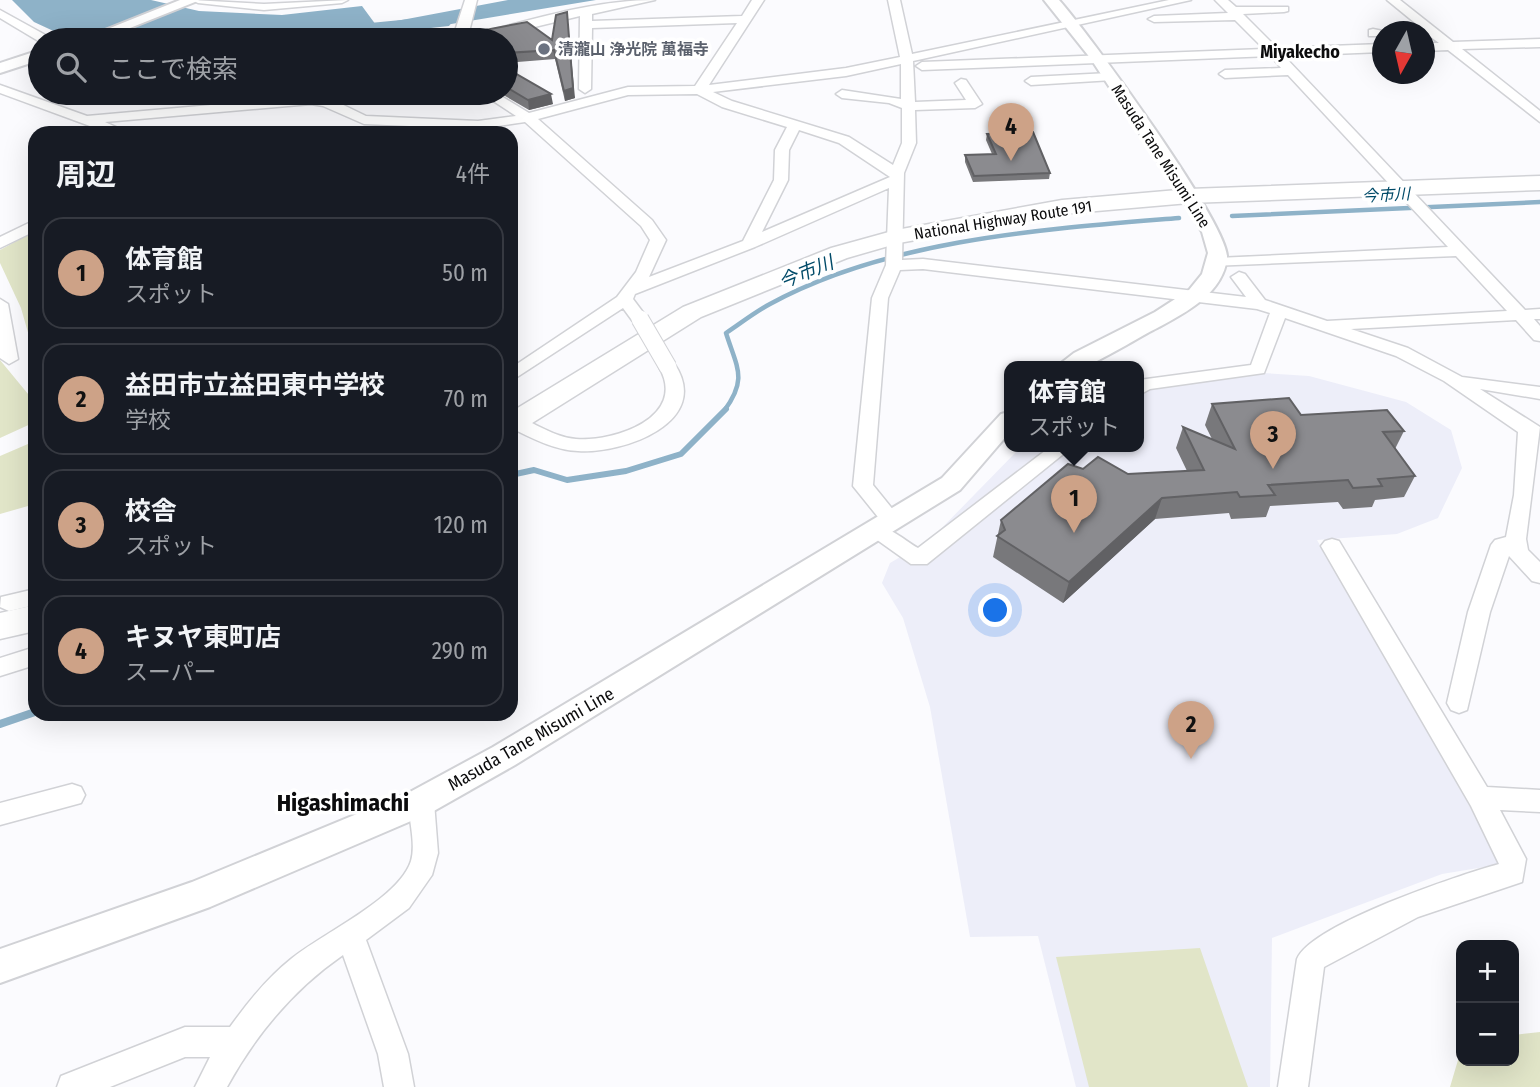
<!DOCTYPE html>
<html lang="ja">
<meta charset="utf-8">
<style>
body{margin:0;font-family:"Fira Sans Condensed","Noto Sans JP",sans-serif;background:#20242c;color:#f1f3f6}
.controls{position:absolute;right:21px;bottom:21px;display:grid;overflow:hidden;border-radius:14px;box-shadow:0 7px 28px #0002}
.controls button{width:63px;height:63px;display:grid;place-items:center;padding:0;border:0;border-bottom:2px solid #363941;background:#171b24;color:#f1f3f6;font:35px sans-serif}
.compass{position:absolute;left:1372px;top:21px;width:63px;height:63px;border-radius:50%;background:#171b24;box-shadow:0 7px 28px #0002;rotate:188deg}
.you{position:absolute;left:996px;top:611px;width:24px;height:24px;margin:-18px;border:5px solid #fff;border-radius:50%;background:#1a73e8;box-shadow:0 0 0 10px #1a73e833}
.badge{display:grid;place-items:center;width:46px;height:46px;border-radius:50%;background:#cda287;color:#111;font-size:23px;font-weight:700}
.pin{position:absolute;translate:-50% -58px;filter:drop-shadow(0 2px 4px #0008)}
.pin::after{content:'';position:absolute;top:37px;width:24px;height:21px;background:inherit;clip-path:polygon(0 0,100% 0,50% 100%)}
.popup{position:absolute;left:1004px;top:361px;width:140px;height:91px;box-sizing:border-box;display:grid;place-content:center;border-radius:14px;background:#171b24;filter:drop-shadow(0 2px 5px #0005);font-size:23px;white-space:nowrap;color:#9ea1a6}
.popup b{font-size:26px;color:#f1f3f6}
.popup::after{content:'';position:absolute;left:50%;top:100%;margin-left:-14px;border:14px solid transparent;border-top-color:#171b24}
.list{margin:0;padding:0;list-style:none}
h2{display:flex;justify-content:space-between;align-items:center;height:91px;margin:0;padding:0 28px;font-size:30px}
h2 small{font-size:23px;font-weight:400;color:#9ea1a6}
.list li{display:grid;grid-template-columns:46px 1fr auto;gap:21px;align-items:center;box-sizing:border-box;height:112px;margin:0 14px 14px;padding:0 14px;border:2px solid #363941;border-radius:21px}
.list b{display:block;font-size:26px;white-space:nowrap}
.list p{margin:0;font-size:23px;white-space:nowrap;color:#9ea1a6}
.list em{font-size:23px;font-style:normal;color:#9ea1a6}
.icon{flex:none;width:38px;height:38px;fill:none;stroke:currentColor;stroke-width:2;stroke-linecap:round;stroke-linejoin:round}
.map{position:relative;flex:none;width:1540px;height:1087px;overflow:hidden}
.search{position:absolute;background:#171b24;box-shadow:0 7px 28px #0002;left:28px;top:28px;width:490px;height:77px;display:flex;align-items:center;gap:18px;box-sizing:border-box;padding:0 24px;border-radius:38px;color:#9ea1a6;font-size:26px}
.panel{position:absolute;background:#171b24;box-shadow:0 7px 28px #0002;left:28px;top:126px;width:490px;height:595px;border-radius:21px}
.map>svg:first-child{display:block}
.built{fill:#edeef9}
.green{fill:#e1e5c8}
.water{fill:#8eb2c8}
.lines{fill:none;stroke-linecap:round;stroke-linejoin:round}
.stream-far2{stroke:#8eb2c8;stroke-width:4.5}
.stream-far1{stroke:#8eb2c8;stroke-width:6}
.stream{stroke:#8eb2c8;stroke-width:8}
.river{fill:#8eb2c8;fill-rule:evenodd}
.minor-casing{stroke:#d1d2d6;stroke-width:3}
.major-casing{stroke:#d1d2d6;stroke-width:4}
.highway-casing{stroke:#d1d2d6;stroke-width:3}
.minor{fill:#fff;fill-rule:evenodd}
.major{fill:#fff;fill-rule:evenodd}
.highway{fill:#fff;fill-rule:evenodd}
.minor-bridge-casing{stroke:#d1d2d6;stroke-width:19;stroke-linecap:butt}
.minor-bridge{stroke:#fff;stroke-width:17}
.wall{fill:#78787b}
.shaded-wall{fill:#616164}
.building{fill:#8b8b8f;stroke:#616164;stroke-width:2}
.worship-dot{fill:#6b7280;stroke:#fff;stroke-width:2.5}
.labels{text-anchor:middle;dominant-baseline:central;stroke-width:7;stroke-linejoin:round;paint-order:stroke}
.far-worship-label{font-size:16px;font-weight:bold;fill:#5b616d;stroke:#fff;text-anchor:start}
.far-street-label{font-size:16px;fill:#0c0c0d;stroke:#fff}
.far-water-label{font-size:16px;font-style:italic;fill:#004a68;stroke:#fff}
.far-quarter-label{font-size:18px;font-weight:bold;fill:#0c0c0d;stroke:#fff}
.street-label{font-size:18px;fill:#0c0c0d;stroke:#fff}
.water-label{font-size:19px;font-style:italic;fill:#004a68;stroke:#fff}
.near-quarter-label{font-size:24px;font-weight:bold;fill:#0c0c0d;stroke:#fff}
</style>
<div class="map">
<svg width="1540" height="1087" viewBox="0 0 1540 1087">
<rect width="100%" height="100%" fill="#fbfbfe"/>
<path class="built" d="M1263,373l46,3 97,26 45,28 11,38 -24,50 -41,16 -80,6 186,324 -61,10 -170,64 -2,149h-194l-38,-151 -68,1 -40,-230 -27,-89 -21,-35 8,-20 41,-24 90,-92h118v-68z"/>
<path class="green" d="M35,231v126l-14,-49 -21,-45v-13z
M0,360l33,40 2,22 -35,16z
M35,441v63l-35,10v-58z
M1200,948l48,139h-159l-33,-130z
M1540,1032v55h-90l11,-37v11h53v-26z"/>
<path class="water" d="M12,0h139l48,11 83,4 80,-9 25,34h-314l-39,-18z
M508,0h88l-199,33 -6,-11z"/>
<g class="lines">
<path class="stream-far2" d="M1232,216l308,-14
M724,411c24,-32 13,-43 2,-78 15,-10 29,-21 44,-29 119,-65 276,-75 409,-86"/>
<path class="stream-far1" d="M511,475l23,-5 33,10 59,-9 55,-17 45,-45"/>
<path class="stream" d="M0,724l35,-12"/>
<path class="river" d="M442,16l10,6 -3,4 -120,13 -10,-6 10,-6z"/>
<defs>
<path id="minor" d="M192,0l72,4 84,-4 -6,3 -78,7 -66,-7z
M465,0h12l-9,36c60,-15 124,-36 187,-36l-63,14v7l150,-5 10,-16h12l-55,85 137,-17 54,-11 -12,-57h12l12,54 257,-54h22l-278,61 2,41 51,-2 -11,-17 6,-4 5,1 16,24 -7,4 -60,2 1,33 -12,30 -2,87 21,-1 323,38 -15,-20 8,-5 6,2 20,26 62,21 180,-10 -51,-55 -245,10v-6l6,-2 231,-11 -160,-172 -63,3 -6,-4 6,-4 56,-2 -10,-12 -349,14 -6,-4 6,-4 342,-13 -29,-29 -81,2 -6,-3 6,-3 74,-3 -13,-13h13l8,7h52v4l-4,1 -41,2 34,34 105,-4v8l-98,4 241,254 15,-1v10h-6l6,7v15l-6,-1 -18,-20 -165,9 57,19 54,29 78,10v12l-60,-10 60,38 -14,112 2,11 12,12v21l-8,-2 -23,-25 -19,56 -23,98 -8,3 -8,-3 -4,-7 21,-91 23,-67 4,-5 11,-3 8,-42 4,-63 -74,-51 -48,-25 -111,-38 -21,55 -114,16 -11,6v-15l112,-15 19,-52 -13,-4 -334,-40 -23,1 -12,28 -15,187 30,37 -10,7 -7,-2 -33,-41 19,-188 14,-33 3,-77 -134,59 -120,47 -2,5 15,20 -2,4h-12l-11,-15 -112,73v-13l106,-71 19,-25 14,-32 -9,-14 -116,-104 -47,7 -114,-5 -41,-18 -12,-2 -206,18 24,11h-20l-109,-40v-8l87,31 224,-20 20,3 35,17 112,5 38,-5 -35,-23h15l33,20 99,-26 67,-1 42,-63 -145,5 -1,61 -6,4 -6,-4 1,-73 -99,24h-25l-1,-9zM901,64v35l-59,-9 -6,4 6,4 47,5 13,5v35l-9,22 -44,-28 -117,-36 -19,-9 133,-16zM697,94l25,13 65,20 -12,23 -1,30 -31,61 -94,36 17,-37 -14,-20 -114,-101 90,-24zM799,130l40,13 51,34 -128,55 26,-52 1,-30z
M1387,0h13l53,42 87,-3v8l-78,2 78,62v11l-92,-72 -24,1v-8h15l-15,-11h-34l30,-5z
M0,10l49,27 2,3 -11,2 -40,-24z
M1373,29l15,3h-6v4h-13v-6z
M1109,73l4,1v6l-82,5 -6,-4 6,-4z
M35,220v11l-35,17v-11z
M0,299l8,5 10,55 -9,5 -9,-6z
M668,362l6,1c40,59 -51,91 -96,88 -24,-1 -46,-13 -67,-23v-11l3,-1c21,6 39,21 62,23 39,3 112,-22 83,-72z
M1050,447h22l-145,117h-16l-45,-32 3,-5c16,-5 35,13 49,21z
M1332,539l7,2 148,246 53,3v22l-40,-2 26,49 -4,23 -104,35 -94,50 -16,120h-30l19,-128c15,-35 162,-84 202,-95l-28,-58 -150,-260 4,-5z
M35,589v16l-26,6 -9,-4 1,-10z
M35,647v18l-35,11v-18z
M72,784l9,3 4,8 -4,8 -81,22v-22z
M421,791l9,3 4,8 4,51 -6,22 -23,33 -43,32 42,114 6,33h-30l-6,-33 -35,-99c-49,34 -87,79 -116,132h-32l15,-30h-25l-75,30h-53l4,-11 124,-49h45c18,-25 37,-49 61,-68 30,-25 108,-60 120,-98 5,-17 -2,-41 -3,-59l4,-8z"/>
<path id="major" d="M180,0h20l-100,40h-20z
M1044,0h15c28,31 171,226 168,258 -4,35 -40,54 -68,69 -18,9 -60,35 -76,40 -8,2 -19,0 -27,0l18,-14 81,-41 34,-22 13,-16 6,-21 -6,-21 -18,-31 -93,-142z
M40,50v10l-40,13v-10z
M1009,412v21l-49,57 -445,275 -83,47 -222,95 -210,76v-34l192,-67 218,-90 83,-45 449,-269 59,-64z"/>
<path id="highway" d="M1540,176v14l-351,13 -127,11 -163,29 -52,15 -146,59 -180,113 -10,3v-21l172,-105 148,-59 65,-18 166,-30 127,-11z
M35,605v26l-35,8v-26z"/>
</defs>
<use href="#minor" class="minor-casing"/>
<use href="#major" class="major-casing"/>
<use href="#highway" class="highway-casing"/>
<use href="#minor" class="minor"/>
<use href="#major" class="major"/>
<use href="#highway" class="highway"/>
<defs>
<path id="minor-bridge" d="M640,319l28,48"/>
</defs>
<use href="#minor-bridge" class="minor-bridge-casing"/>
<use href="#minor-bridge" class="minor-bridge"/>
</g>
<path class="wall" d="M506,40h46l23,58 -10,3 -10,-42 -49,4z
M506,68l47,36 -24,6 -29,-17h6z
M987,134l63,39 -1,6 -76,3 -8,-20v-7l27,-1 -6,-14z
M1212,404l89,11 103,16 -9,18 20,27 -11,21 -29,3 -3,7 -29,2 -5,-7 -68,4 -4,11 -35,2 -2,-6 -74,6 -92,84 -70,-46 8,-37 82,-51 45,5 59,-3 -11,-23 7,-21 29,12 -7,-14z"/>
<path class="shaded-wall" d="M567,12l8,86 -10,3 -1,-10z
M551,94l2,10 -24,6 -1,-10z
M1162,498l-7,21 -92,84 6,-21z"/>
<path class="building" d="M567,12l6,76 -9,3 -10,-41 -48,3v-13h-38l1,-7 58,-11 25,18 4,-25z
M506,68l45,26 -23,6 -22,-13z
M1033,132l17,41 -76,3 -9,-21 31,-1 -9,-20z
M1289,398l12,17 86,-5 17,21 -21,1 32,44 -37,3 4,7 -29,2 -5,-8 -80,5 7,10 -35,2 -3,-5 -75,6 -93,84 -72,-46 8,-6 -4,-10 67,-56 15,5 15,-12 30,17 76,-4 -21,-43 52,22 -23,-45z"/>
<circle class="worship-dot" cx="544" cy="49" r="7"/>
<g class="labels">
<g class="far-worship-label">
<text x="558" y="49">清瀧山 浄光院 萬福寺</text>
</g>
<g class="far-street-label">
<text transform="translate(1161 156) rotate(57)">Masuda Tane Misumi Line</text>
<text transform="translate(1003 220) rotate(-9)">National Highway Route 191</text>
</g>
<g class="far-water-label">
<text transform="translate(1386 195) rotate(-3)">今市川</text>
</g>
<g class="far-quarter-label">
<text x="1300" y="52">Miyakecho</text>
</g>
<g class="street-label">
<text transform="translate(531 739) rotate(-30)">Masuda Tane Misumi Line</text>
</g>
<g class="water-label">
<text transform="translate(806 272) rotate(-22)">今市川</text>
</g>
<g class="near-quarter-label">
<text x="343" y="803">Higashimachi</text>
</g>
</g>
</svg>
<div class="controls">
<button>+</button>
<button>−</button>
</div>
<svg class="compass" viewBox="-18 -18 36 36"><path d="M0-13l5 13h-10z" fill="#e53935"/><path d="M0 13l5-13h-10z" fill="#9ea1a6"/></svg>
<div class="you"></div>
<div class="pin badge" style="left:1074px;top:533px">1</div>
<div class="popup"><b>体育館</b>スポット</div>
<div class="pin badge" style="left:1191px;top:759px">2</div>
<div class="pin badge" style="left:1273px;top:469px">3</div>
<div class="pin badge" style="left:1011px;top:161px">4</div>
<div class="search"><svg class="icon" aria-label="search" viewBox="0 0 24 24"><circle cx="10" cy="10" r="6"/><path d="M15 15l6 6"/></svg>ここで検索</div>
<section class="panel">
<h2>周辺<small>4件</small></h2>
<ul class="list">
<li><span class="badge">1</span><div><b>体育館</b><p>スポット</p></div><em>50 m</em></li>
<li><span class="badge">2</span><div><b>益田市立益田東中学校</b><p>学校</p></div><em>70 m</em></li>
<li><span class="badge">3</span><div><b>校舎</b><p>スポット</p></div><em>120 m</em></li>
<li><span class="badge">4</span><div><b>キヌヤ東町店</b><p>スーパー</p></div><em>290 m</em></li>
</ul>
</section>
</div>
